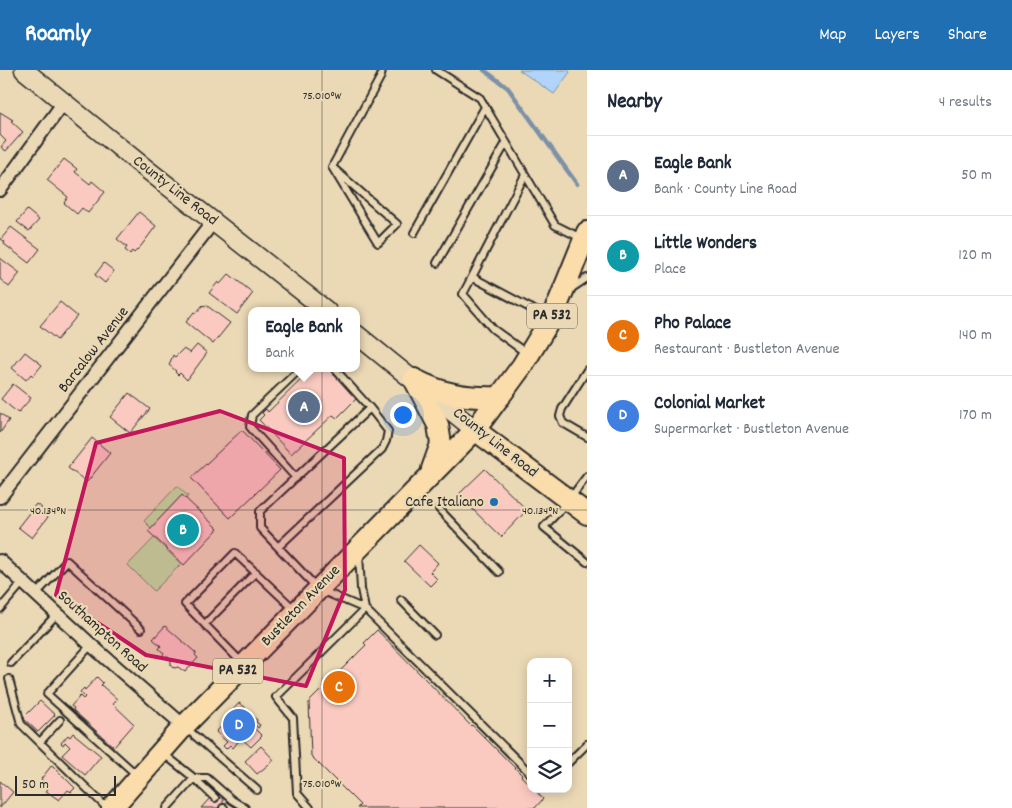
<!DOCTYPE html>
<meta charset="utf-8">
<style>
body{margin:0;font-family:Dekko,sans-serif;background:#f2f2f3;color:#1f2937}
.controls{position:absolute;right:15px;bottom:15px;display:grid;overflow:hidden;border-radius:10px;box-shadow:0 2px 12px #0003}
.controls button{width:45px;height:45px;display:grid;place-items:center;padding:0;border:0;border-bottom:1px solid #e0e1e3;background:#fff;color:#1f2937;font:25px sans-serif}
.scale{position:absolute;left:15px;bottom:12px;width:101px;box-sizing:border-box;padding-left:5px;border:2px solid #2b2b2b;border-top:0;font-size:14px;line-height:18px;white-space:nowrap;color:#2b2b2b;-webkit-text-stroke:4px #ebd9b6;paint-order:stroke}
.you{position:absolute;left:402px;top:344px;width:18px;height:18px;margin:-12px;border:4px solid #fff;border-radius:50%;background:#1a73e8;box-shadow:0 0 0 8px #1a73e833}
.badge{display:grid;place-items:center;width:32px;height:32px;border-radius:50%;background:#1f6fb2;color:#fff;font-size:16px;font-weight:700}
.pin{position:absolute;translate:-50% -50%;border:2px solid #fff;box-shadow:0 1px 5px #0006}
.popup{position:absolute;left:248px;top:237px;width:112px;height:65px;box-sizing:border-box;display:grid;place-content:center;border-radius:10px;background:#fff;filter:drop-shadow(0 1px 4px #0005);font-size:16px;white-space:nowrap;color:#747a83}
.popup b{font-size:19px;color:#1f2937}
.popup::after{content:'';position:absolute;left:50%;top:100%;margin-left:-10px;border:10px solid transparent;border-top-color:#fff}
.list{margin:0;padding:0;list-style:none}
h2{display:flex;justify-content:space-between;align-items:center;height:65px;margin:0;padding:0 20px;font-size:21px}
h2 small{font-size:16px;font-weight:400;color:#747a83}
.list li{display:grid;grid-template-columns:32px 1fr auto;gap:15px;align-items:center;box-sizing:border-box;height:80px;padding:0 20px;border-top:1px solid #e0e1e3}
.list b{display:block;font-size:19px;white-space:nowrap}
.list p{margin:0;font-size:16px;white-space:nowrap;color:#747a83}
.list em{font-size:16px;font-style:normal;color:#747a83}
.icon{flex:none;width:28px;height:28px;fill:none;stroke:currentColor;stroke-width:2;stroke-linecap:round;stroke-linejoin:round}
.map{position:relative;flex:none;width:587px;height:738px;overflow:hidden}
header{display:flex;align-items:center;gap:30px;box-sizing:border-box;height:70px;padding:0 25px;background:#1f6fb2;color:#fff}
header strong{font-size:24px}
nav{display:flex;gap:28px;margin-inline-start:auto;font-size:18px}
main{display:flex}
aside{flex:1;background:#fff}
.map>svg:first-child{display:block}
.green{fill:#bfe49f;stroke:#758865}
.water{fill:#b1d5fa;stroke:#7b91a7}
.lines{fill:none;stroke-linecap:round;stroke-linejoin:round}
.stream{stroke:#7b91a7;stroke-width:4.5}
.building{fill:#facac0;stroke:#2b2b2b}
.service-casing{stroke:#2b2b2b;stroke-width:10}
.minor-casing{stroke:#2b2b2b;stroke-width:16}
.secondary-casing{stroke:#2b2b2b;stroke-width:21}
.primary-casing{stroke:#2b2b2b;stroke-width:24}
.service{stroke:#ebd9b6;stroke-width:6}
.minor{stroke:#ebd9b6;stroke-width:12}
.secondary{stroke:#ebd9b6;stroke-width:18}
.primary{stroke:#fbddab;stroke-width:20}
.marked{fill:#c2185b;fill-opacity:0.2;stroke:#c2185b;stroke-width:4;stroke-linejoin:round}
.ticks{fill:none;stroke:#2b2b2b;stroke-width:1;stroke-opacity:0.45}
.poi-dot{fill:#1f6fb2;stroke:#ebd9b6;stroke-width:2}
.labels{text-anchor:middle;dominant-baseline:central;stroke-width:4.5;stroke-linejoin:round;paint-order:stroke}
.shield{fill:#ebd9b6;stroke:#655f55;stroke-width:1}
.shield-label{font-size:15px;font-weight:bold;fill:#2b2b2b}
.street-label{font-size:16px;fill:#2b2b2b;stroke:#ebd9b6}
.poi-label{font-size:16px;fill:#2b2b2b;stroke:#ebd9b6;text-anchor:end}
.ticks-label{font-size:12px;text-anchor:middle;fill:#2b2b2b;stroke:#ebd9b6;stroke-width:4.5;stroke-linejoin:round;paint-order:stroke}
</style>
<header>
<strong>Roamly</strong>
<nav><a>Map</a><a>Layers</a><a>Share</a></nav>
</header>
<main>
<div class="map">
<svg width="587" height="738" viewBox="0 0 587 738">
<rect width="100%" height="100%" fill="#ebd9b6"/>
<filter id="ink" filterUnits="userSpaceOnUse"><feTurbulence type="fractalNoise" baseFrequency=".02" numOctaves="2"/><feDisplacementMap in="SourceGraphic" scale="10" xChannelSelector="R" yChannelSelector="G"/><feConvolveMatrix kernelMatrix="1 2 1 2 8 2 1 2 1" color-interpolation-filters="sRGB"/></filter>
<g filter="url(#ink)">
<path class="green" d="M177,416l11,10 -2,3 -4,-4 -31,33 -7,-7z
M154,468l27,26 -27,27 -26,-26z"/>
<path class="water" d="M519,0h49l2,2 -16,22z"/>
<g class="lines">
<path class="stream" d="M484,0l24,18 69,96"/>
</g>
<path class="building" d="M0,42l13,8 -2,1 12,11 -17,19 -5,-4 5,-6 -6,-6z
M64,89l13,10 -2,3 15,12 2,-3 13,11 -17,21 -6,-5 -5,6 -13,-11 4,-6 -21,-17z
M27,140l12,10 -10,11 -12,-9z
M139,142l17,14 -15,20 -7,7 -2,-2 -2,3 -5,-4 2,-3 -10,-8z
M11,157l29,22 -11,14 -25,-19 1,-2 -4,-3z
M0,188l20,15 -11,14 -9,-8z
M104,193l10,8 -9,12 -10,-8z
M229,204l24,19 -16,21 -28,-21 9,-11 2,2z
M60,232l17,14 -20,24 -17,-14z
M203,235l1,1 2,-1 24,18 -17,21 -27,-22 8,-10 2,1z
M197,275l10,8 -20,27 -7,-7 -2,2 -3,-3 1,-1 -7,-6 4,-10 2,2 8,-8 7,4z
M25,282l17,13 -9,11 -2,-2 -5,6 -14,-12z
M313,298h14l30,30 -20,20 -4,-3 -42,39 -32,-34 5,-5 -2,-2 4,-4 2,3z
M13,314l18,14 -13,15 -17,-14z
M129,323l21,16 -20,24 -20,-16z
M0,343l9,7 -9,13z
M242,360l38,40 -50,48 -39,-40z
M92,368l18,15 -23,29 -19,-14z
M485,399l42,41 -26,27 -43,-42z
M182,425l36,34 -34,36 -36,-34z
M36,434l6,4 -3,3 9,6 -16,21 -14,-11z
M419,475l19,18 -8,9 7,7 -7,7 -26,-25z
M165,556l31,27 -1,2 3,3 -13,14 -7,-5 -4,1 -3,-3v-4l-4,-5 -2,2 -2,-3 1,-2 -5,-4 2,-3 -8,-7z
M377,560l94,96 1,-1 50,50 -1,1 10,10v3h3l9,10 -8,9h-178l3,-3 -49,-49 -2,-54 57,-57 -2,-2z
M97,607l6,6 -2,2 16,14 -4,5 21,20 -20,23 -41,-37 1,-2 -3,-2 9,-10 3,3 2,-2 -5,-5 4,-4 1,2z
M40,631l15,14 -17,17 -15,-14z
M239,633l6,4 -1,2 13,11 -1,2 4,3 -2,3 -3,-3 -2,2 9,9 -11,11 -10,-9 -8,10 -3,-3 -4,4 -3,-3 4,-4 -11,-10 18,-19 -2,-2z
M73,663l28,23 -16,19 -23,-20 8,-8 -5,-5 -2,3 -2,-2 7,-8 2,2z
M261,676l13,14 -17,14 -12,-13z
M52,695l23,23 -4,4 -3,-2 -9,10 -13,-9 2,-2 -7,-6 2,-2 -2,-2z
M0,711l13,11 -13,16z
M210,728h13v10h-22z"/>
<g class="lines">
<defs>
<path id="service" d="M436,0l44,28 75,127 26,13
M332,97l65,57 -19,19z
M332,97l49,-91 1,-6
M525,105l-53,102 75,40
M414,163l71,-126
M437,193l69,-120
M472,207l-9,17 30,35 33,24
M569,220l18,-12
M334,298l36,40 -110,103v17l58,61 47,20
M587,300l-25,39 -2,7 3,7 24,14
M587,406l-18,24 -25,27 43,35
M296,408l-46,-51 2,-12 49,-47
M439,439l60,63
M278,477l104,-98 4,-8 2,-10 -18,-23
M359,483l2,36 4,20
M36,524l31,-33 74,68
M401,530l34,35
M0,539l23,-27
M205,554l51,-52
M91,575l-44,49 91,82
M11,593l46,-49
M243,594l-58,-60 50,-51 60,57
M9,609l12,45 86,84
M186,658l71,62
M40,672l20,-22
M164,684l30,24 -27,30
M568,693l19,-19
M215,728l-21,-20h13l25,22 13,8
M223,738h1
M310,738l-13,-15 -4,-75 -17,-21 89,-88 166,165"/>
<path id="minor" d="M0,120l64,-88
M0,427l213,-275
M0,491l91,84 93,81"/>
<path id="secondary" d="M24,0l116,94 187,147
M356,264l119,96"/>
<path id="primary" d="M414,309l24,46 3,19 -9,25
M414,309c30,16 52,19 86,18
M475,360l112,84
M112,738l72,-82 291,-296 47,-64 22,-36 13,-24 30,-74"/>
</defs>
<use href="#service" class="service-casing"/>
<use href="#minor" class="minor-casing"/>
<use href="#secondary" class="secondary-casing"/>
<use href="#primary" class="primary-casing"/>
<use href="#service" class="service"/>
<use href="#minor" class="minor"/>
<use href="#secondary" class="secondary"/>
<use href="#primary" class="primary"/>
</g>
</g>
<path class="marked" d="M220,341l124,47 1,132 -39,96 -160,-31 -90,-60 40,-152z"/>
<path class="ticks" d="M322,0v738M0,440h587"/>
<circle class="poi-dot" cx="494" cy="432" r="5"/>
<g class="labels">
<g class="shield">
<rect x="527" y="233.5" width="50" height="25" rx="4"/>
<rect x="213" y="588.5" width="50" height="25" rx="4"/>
</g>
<g class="shield-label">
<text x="552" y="246">PA 532</text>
<text x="238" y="601">PA 532</text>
</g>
<g class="street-label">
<text transform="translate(175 121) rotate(38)">County Line Road</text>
<text transform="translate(94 280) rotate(-52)">Barcalow Avenue</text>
<text transform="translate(495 373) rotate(38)">County Line Road</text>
<text transform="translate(301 536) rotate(-46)">Bustleton Avenue</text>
<text transform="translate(102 562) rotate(42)">Southampton Road</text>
</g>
<g class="poi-label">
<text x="484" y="432">Cafe Italiano</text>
</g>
</g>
<g class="ticks-label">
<text x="322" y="29">75.010°W</text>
<text x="48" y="444">40.134°N</text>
<text x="540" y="444">40.134°N</text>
<text x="322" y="717">75.010°W</text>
</g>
</svg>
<div class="controls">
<button>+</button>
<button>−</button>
<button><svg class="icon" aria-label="layers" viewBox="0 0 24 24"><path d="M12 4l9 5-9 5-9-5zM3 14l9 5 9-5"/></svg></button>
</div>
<div class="scale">50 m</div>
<div class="you"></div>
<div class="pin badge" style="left:304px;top:337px;background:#5c6f8a">A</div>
<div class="popup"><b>Eagle Bank</b>Bank</div>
<div class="pin badge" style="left:183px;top:460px;background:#0f9aa8">B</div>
<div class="pin badge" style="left:339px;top:617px;background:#e8710a">C</div>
<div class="pin badge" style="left:239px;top:655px;background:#3f7fe0">D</div>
</div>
<aside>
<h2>Nearby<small>4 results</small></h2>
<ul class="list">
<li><span class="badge" style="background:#5c6f8a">A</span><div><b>Eagle Bank</b><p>Bank · County Line Road</p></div><em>50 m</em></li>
<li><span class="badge" style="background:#0f9aa8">B</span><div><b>Little Wonders</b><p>Place</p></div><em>120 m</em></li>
<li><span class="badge" style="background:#e8710a">C</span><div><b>Pho Palace</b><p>Restaurant · Bustleton Avenue</p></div><em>140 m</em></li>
<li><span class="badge" style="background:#3f7fe0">D</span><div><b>Colonial Market</b><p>Supermarket · Bustleton Avenue</p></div><em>170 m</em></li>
</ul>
</aside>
</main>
